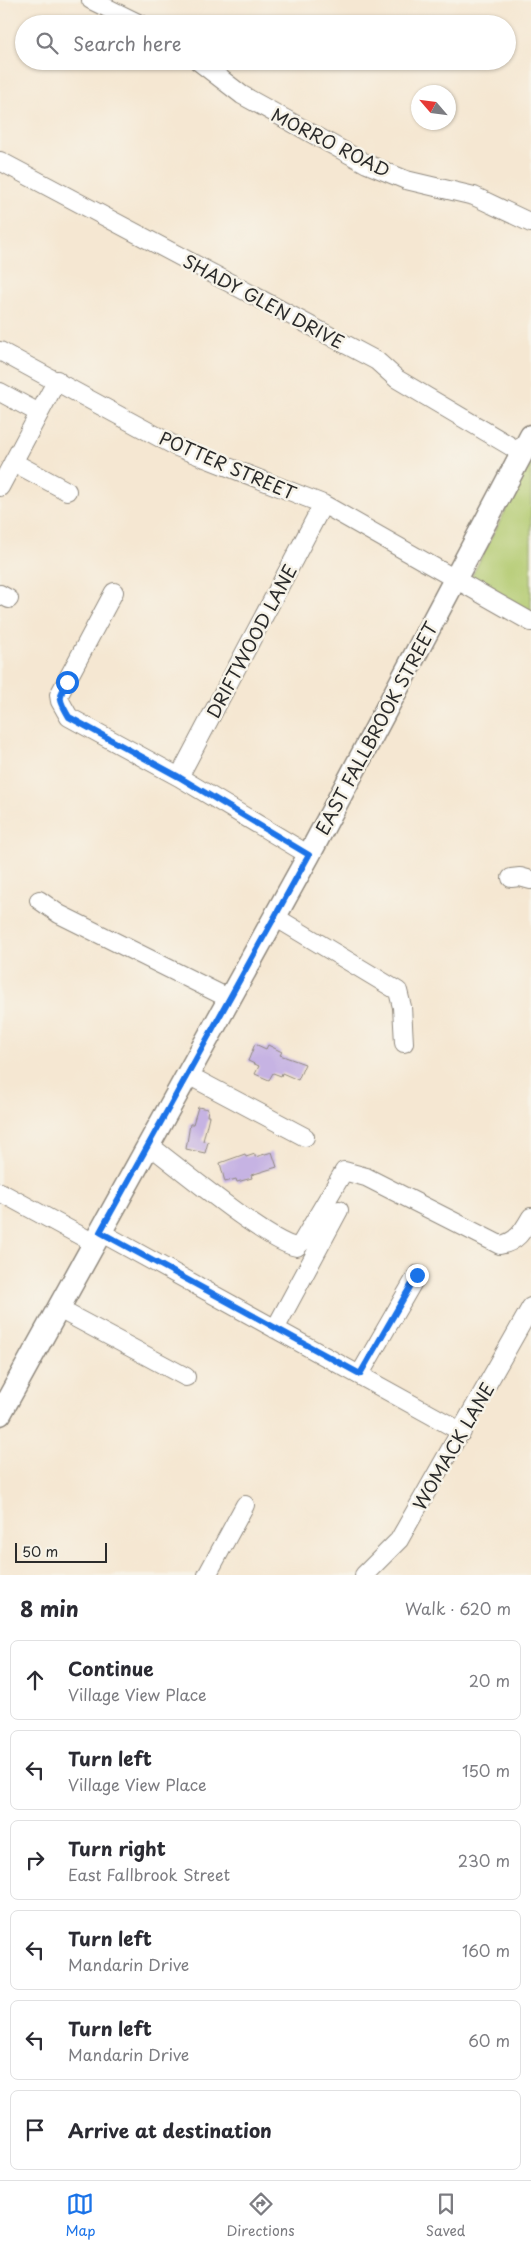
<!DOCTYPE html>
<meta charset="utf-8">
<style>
body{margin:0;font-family:"Playpen Sans",sans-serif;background:#f7f7f7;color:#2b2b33}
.compass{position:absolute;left:411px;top:85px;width:45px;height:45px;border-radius:50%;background:#fff;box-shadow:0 1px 4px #0004;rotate:298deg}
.scale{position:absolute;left:15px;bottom:12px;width:92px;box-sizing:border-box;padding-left:5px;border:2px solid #2b2b2b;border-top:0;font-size:14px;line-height:18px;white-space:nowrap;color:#2b2b2b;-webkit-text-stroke:4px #f7f3e8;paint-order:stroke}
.stop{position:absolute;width:15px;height:15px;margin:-11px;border:4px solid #1a73e8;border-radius:50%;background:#fff}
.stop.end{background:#1a73e8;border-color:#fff;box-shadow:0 1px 5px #0008}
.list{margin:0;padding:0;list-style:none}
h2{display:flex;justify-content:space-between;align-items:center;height:65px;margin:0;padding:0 20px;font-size:21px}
h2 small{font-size:16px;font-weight:400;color:#7c7c81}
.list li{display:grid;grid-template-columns:32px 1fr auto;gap:15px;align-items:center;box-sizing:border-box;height:80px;margin:0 10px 10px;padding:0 10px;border:1px solid #e1e1e2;border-radius:8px}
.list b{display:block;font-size:19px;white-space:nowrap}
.list p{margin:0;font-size:16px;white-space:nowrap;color:#7c7c81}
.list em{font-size:16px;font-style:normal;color:#7c7c81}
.icon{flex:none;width:28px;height:28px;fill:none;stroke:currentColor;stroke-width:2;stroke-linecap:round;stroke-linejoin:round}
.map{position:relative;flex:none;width:531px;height:1575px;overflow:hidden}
.search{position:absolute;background:#fff;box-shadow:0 1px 4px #0004;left:15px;right:15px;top:15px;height:55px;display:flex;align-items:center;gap:12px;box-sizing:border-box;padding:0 18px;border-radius:28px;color:#7c7c81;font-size:19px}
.sheet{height:605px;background:#fff}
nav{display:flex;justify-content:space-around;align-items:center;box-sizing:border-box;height:70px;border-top:1px solid #e1e1e2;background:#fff;font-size:14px;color:#7c7c81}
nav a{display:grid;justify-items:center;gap:2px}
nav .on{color:#1a73e8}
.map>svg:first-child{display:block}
.green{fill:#b2ca6f;stroke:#6e7a4d}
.building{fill:#c6b3e3}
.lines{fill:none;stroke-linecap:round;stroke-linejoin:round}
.minor-casing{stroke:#90897e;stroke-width:20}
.major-casing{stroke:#90897e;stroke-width:25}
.minor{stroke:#fff;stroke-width:18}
.major{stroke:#fff;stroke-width:22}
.route{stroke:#1a73e8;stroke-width:6}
.labels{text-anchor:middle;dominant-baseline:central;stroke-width:5;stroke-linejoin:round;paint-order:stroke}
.street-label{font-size:18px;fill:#2b2b2b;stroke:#f7f3e8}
</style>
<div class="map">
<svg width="531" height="1575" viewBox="0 0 531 1575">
<rect width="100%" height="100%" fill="#f7f3e8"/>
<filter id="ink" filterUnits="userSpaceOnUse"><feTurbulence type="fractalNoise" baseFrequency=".02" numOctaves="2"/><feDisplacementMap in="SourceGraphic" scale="10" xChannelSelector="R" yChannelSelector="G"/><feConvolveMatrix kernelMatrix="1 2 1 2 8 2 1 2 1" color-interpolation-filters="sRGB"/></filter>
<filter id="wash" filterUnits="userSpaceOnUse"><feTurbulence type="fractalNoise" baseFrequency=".0096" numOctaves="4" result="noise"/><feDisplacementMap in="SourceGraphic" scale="20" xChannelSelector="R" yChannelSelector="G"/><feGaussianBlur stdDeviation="1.12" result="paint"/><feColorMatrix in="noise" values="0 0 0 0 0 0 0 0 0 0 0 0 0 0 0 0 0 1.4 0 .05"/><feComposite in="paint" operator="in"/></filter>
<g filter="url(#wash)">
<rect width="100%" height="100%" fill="#f5e7d2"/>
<path class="green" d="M531,461v159l-64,-35z"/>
<g id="blocks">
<path class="building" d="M255,1044l11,5 2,-4 14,7 -2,3 25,9 -7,16 -16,-7 -1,3 -8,-3 -4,7 -14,-6 4,-8 -11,-5z
M198,1107l10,2 -1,7h2l-6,25 5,1 -3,11 -19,-4 4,-25h3z
M272,1152l5,15 -26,8 1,3 -15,4 -1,-3 -11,3 -5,-19 25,-9 1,3 9,-3v3z"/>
</g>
</g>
<g filter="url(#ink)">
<use href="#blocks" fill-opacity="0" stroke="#90897e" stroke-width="1"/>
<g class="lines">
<defs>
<path id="minor" d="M91,0l49,24
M198,61l44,34 125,69 39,16 68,16 57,27
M0,161l377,200 20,18 125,74
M0,351l177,96 146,57 208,118
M0,392l39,21
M13,462l54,29
M0,487l57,-107
M114,592l-55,103 1,6 9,16 110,60 130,78
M0,594l9,5
M179,777l144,-273
M511,878l9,-1 11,3
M39,900l20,14 171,85
M275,917l123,74 4,16 2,36
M188,1075l117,62
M149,1145c27,20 121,99 148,102l5,-5 42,-71 22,6 134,68c17,-3 23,-14 31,-28
M0,1192l94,51
M100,1232l362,200
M57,1308l129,69
M275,1329l64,-119
M360,1374l57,-99
M207,1575l38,-70
M364,1575l35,-35 132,-233"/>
<path id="major" d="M0,1414l309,-559 222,-419"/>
</defs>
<use href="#minor" class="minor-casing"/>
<use href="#major" class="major-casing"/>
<use href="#minor" class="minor"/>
<use href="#major" class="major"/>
</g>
</g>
<g class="lines" filter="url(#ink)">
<path class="route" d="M67,682c-10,17 -7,19 2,35l110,60 130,78 -209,377 260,142 57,-99"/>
</g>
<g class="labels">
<g class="street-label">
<text transform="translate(331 142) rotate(27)">MORRO ROAD</text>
<text transform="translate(264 301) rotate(28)">SHADY GLEN DRIVE</text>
<text transform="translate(228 465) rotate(23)">POTTER STREET</text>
<text transform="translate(251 641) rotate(-62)">DRIFTWOOD LANE</text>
<text transform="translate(376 728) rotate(-62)">EAST FALLBROOK STREET</text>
<text transform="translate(453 1446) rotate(-60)">WOMACK LANE</text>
</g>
</g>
</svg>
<svg class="compass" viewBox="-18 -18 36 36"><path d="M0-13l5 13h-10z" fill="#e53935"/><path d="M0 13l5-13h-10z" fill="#7c7c81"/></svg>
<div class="scale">50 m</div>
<div class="stop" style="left:67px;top:682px"></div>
<div class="stop end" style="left:417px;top:1275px"></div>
<div class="search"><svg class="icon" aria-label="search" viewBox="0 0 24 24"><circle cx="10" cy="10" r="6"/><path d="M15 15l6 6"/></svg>Search here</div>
</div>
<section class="sheet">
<h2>8 min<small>Walk · 620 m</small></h2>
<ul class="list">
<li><svg class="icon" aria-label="ahead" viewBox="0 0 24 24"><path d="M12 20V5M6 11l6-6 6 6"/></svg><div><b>Continue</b><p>Village View Place</p></div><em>20 m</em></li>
<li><svg class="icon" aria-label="left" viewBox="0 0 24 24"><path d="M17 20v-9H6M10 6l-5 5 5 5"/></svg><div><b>Turn left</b><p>Village View Place</p></div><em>150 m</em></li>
<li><svg class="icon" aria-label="right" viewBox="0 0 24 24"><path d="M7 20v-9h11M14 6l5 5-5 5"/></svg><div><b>Turn right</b><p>East Fallbrook Street</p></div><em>230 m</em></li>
<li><svg class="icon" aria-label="left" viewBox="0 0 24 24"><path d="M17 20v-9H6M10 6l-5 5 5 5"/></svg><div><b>Turn left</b><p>Mandarin Drive</p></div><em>160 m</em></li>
<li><svg class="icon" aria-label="left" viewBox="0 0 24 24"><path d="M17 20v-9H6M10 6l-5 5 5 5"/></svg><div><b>Turn left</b><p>Mandarin Drive</p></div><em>60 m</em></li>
<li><svg class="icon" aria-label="arrive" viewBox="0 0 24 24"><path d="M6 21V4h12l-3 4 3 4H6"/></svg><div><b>Arrive at destination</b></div></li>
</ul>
</section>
<nav>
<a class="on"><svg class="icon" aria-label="map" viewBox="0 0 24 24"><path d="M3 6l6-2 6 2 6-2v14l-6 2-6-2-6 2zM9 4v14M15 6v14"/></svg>Map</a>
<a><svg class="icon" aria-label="directions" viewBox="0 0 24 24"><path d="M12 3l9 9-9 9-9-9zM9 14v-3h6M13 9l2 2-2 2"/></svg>Directions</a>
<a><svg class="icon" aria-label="saved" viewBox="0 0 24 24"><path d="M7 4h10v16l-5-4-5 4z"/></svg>Saved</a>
</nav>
